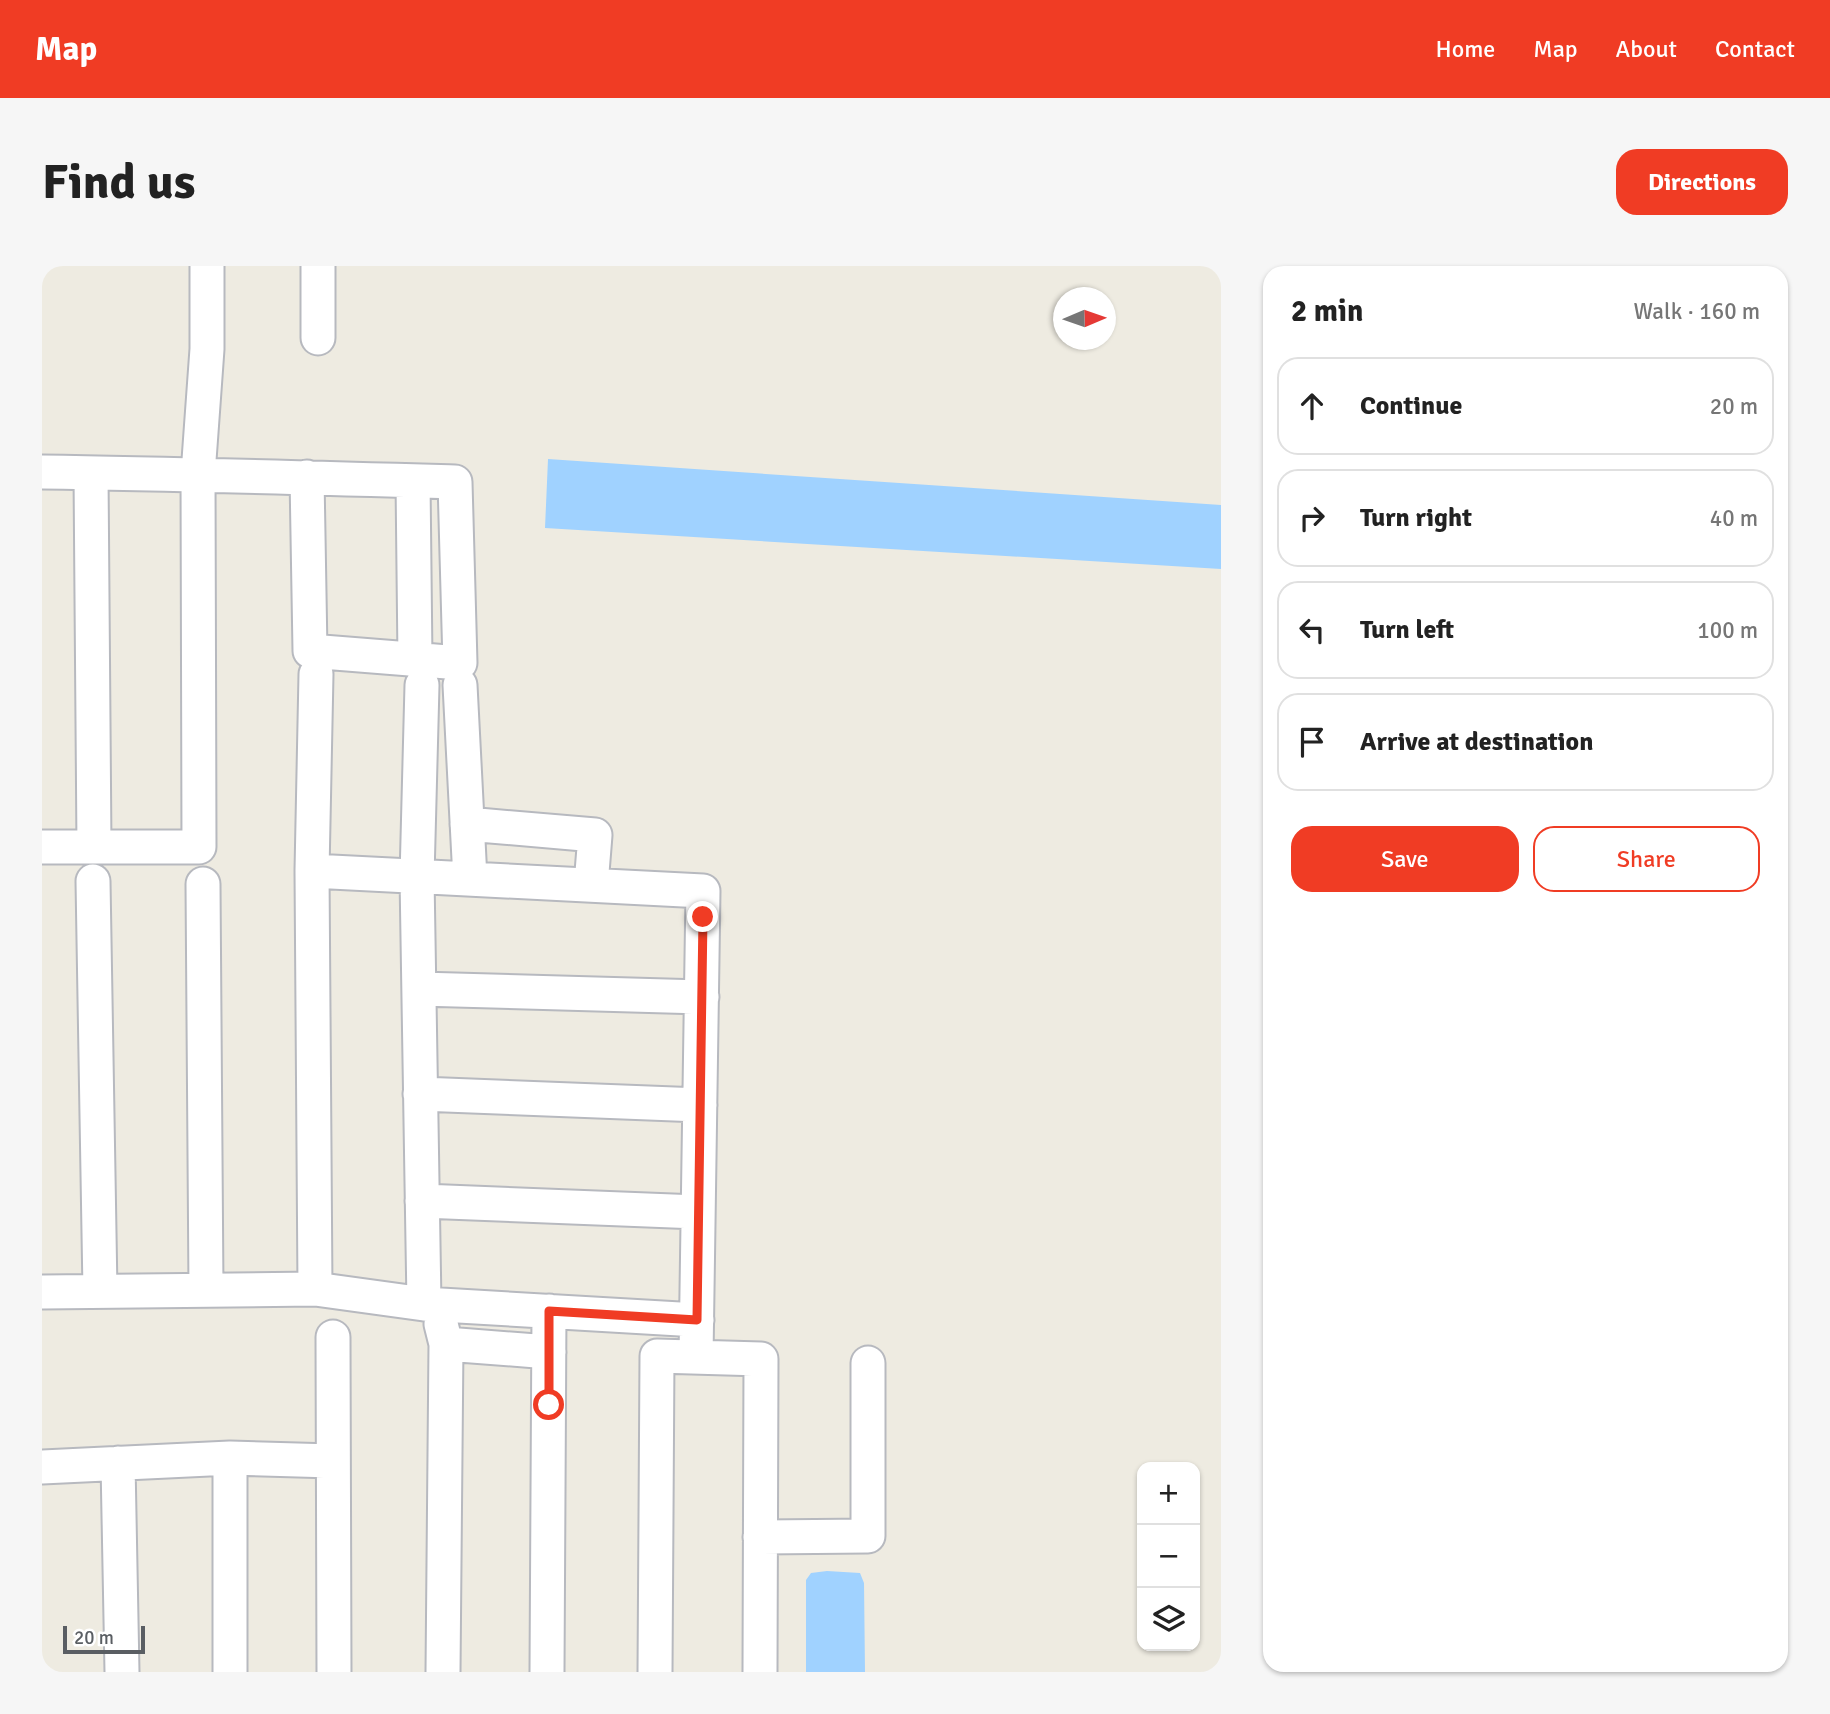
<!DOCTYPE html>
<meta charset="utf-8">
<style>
body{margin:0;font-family:Signika,sans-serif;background:#f6f6f6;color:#222}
.controls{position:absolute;right:21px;bottom:21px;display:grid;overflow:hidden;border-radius:14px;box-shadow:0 2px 5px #0004}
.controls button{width:63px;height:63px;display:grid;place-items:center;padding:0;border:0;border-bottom:2px solid #e0e0e0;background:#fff;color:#222;font:35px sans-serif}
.compass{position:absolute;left:1011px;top:21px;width:63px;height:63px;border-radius:50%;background:#fff;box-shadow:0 2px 5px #0004;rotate:88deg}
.scale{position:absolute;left:21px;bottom:18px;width:82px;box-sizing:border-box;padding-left:7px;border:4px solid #5a5e63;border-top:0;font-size:19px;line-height:24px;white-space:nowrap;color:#5a5e63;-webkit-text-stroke:5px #fff;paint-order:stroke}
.stop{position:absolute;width:21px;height:21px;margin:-16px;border:5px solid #f03c24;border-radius:50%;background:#fff}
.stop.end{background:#f03c24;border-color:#fff;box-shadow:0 2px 7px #0008}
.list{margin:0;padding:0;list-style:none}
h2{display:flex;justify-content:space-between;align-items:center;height:91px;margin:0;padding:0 28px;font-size:30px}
h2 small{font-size:23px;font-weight:400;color:#767676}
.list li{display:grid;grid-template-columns:46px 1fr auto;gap:21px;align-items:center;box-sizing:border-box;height:98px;margin:0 14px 14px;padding:0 14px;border:2px solid #e0e0e0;border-radius:21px}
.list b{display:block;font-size:26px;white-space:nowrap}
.list em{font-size:23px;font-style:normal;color:#767676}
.actions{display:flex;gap:14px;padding:21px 28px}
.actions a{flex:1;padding:16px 0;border:2px solid #f03c24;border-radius:21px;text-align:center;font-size:24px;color:#f03c24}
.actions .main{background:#f03c24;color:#fff}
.icon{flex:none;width:38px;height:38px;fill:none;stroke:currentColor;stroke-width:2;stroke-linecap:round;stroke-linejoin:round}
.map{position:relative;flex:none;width:1179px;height:1406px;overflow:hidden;border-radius:21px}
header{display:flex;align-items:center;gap:42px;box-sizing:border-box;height:98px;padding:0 35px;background:#f03c24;color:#fff}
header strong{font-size:33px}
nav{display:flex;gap:38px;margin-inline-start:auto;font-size:24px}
.intro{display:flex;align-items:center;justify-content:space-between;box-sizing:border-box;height:168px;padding:0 42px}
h1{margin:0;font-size:49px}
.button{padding:18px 32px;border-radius:21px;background:#f03c24;color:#fff;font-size:24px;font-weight:700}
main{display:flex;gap:42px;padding:0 42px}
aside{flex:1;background:#fff;border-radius:21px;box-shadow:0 2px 5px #0004}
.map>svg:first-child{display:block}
.water{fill:#a0d2ff}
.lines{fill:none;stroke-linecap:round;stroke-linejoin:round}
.street-casing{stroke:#b7b9bf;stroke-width:37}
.street{stroke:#fff;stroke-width:33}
.route{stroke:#f03c24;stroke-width:9}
</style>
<header>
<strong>Map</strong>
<nav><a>Home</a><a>Map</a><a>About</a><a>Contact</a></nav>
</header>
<div class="intro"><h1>Find us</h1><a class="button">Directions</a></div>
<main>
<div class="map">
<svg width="1179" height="1406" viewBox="0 0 1179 1406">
<rect width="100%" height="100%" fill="#eeebe1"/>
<path class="water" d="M506,193l673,46v64l-676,-41z
M785,1305l33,2 4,10 1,89h-59v-92l5,-7z"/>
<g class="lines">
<defs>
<path id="street" d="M276,72v-72
M0,206c138,2 275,6 413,10l5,181 -150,-12 -3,-174
M49,207l3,374
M371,215l2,178
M380,419l-5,192 7,427
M418,419l10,194
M425,558l128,11 -4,50
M0,581h157l-1,-373 9,-125v-83
M270,605l391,20 -7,466
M51,615l7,410
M161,618l3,406
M377,723l283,8
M378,828l280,11
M380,935l276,11
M273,1023l-3,-418 4,-197
M1,1026l272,-3 109,15 273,16
M399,1058l5,20 103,8
M291,1071l1,335
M188,1192v214
M76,1197l4,209
M0,1201l188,-9 103,3
M718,1271l108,-1v-173
M401,1406l3,-328
M505,1406l2,-361
M613,1406l2,-316 104,3 -1,313"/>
</defs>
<use href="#street" class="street-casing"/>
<use href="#street" class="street"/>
</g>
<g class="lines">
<path class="route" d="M507,1139v-94l148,9 6,-403"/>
</g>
</svg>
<div class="controls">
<button>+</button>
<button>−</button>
<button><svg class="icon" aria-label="layers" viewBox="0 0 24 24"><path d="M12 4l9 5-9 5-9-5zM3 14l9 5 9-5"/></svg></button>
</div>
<svg class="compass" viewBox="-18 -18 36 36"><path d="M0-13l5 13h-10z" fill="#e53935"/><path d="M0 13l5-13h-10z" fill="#767676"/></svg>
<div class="scale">20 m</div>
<div class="stop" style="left:507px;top:1139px"></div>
<div class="stop end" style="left:661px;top:651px"></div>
</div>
<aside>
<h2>2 min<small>Walk · 160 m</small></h2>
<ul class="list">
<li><svg class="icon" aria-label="ahead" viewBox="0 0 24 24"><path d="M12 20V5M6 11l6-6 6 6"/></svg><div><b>Continue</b></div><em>20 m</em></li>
<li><svg class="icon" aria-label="right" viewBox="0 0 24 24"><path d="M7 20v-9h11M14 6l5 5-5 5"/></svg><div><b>Turn right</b></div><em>40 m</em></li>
<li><svg class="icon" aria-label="left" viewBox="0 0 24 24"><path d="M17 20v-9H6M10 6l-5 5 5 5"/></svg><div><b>Turn left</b></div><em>100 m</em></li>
<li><svg class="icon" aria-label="arrive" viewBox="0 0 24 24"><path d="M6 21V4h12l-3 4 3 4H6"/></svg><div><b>Arrive at destination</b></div></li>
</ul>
<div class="actions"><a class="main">Save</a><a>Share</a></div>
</aside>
</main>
